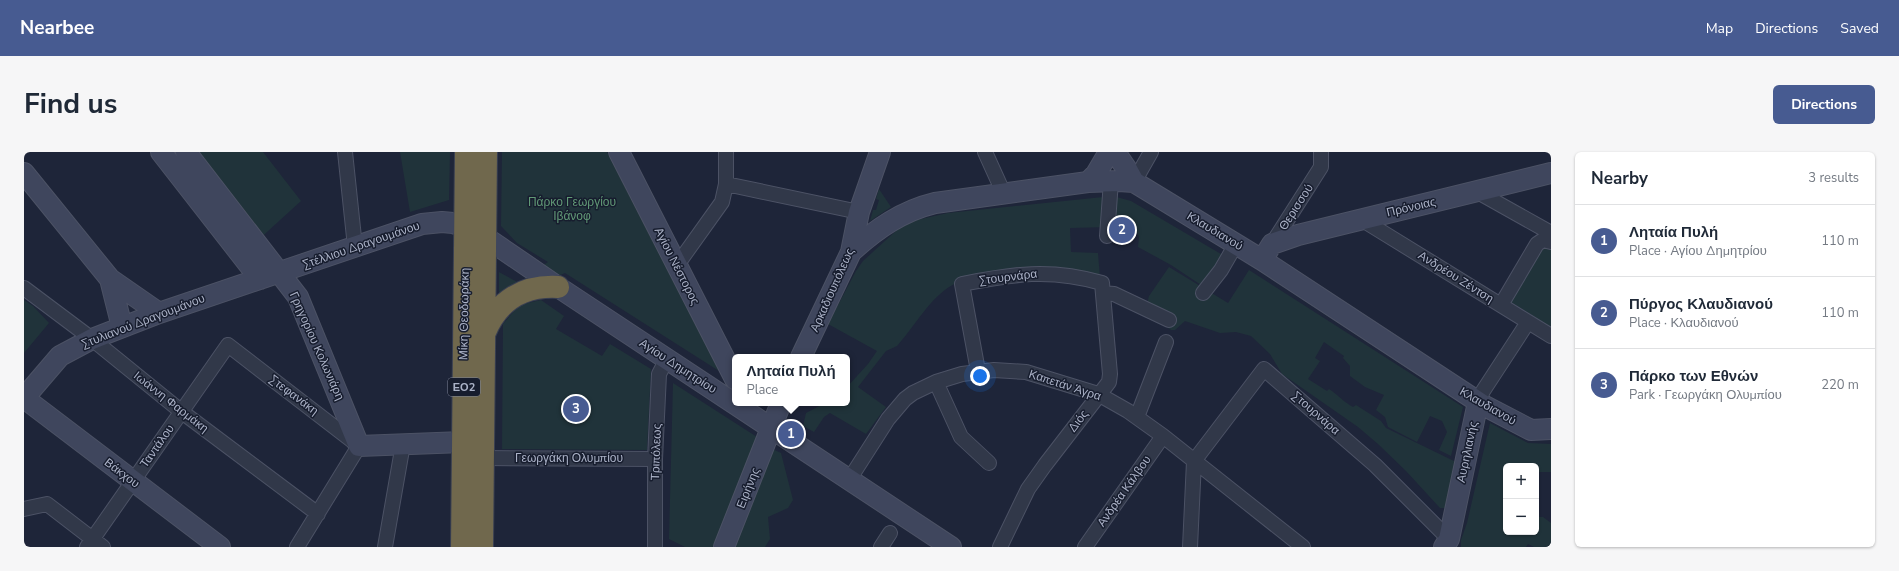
<!DOCTYPE html>
<meta charset="utf-8">
<style>
body{margin:0;font-family:"Nunito Sans",sans-serif;background:#f6f6f7;color:#1f2937}
.controls{position:absolute;right:12px;bottom:12px;display:grid;overflow:hidden;border-radius:6px;box-shadow:0 1px 3px #0004}
.controls button{width:36px;height:36px;display:grid;place-items:center;padding:0;border:0;border-bottom:1px solid #e0e1e3;background:#fff;color:#1f2937;font:20px sans-serif}
.you{position:absolute;left:956px;top:224px;width:14px;height:14px;margin:-10px;border:3px solid #fff;border-radius:50%;background:#1a73e8;box-shadow:0 0 0 6px #1a73e833}
.badge{display:grid;place-items:center;width:26px;height:26px;border-radius:50%;background:#475b91;color:#fff;font-size:13px;font-weight:700}
.pin{position:absolute;translate:-50% -50%;border:2px solid #fff;box-shadow:0 1px 4px #0006}
.popup{position:absolute;left:708px;top:202px;width:118px;height:52px;box-sizing:border-box;display:grid;place-content:center;border-radius:6px;background:#fff;filter:drop-shadow(0 1px 3px #0005);font-size:13px;white-space:nowrap;color:#747a83}
.popup b{font-size:15px;color:#1f2937}
.popup::after{content:'';position:absolute;left:50%;top:100%;margin-left:-8px;border:8px solid transparent;border-top-color:#fff}
.list{margin:0;padding:0;list-style:none}
h2{display:flex;justify-content:space-between;align-items:center;height:52px;margin:0;padding:0 16px;font-size:17px}
h2 small{font-size:13px;font-weight:400;color:#747a83}
.list li{display:grid;grid-template-columns:26px 1fr auto;gap:12px;align-items:center;box-sizing:border-box;height:72px;padding:0 16px;border-top:1px solid #e0e1e3}
.list b{display:block;font-size:15px;white-space:nowrap}
.list p{margin:0;font-size:13px;white-space:nowrap;color:#747a83}
.list em{font-size:13px;font-style:normal;color:#747a83}
.map{position:relative;flex:none;width:1527px;height:395px;overflow:hidden;border-radius:6px}
header{display:flex;align-items:center;gap:24px;box-sizing:border-box;height:56px;padding:0 20px;background:#475b91;color:#fff}
header strong{font-size:19px}
nav{display:flex;gap:22px;margin-inline-start:auto;font-size:14px}
.intro{display:flex;align-items:center;justify-content:space-between;box-sizing:border-box;height:96px;padding:0 24px}
h1{margin:0;font-size:28px}
.button{padding:10px 18px;border-radius:6px;background:#475b91;color:#fff;font-size:14px;font-weight:700}
main{display:flex;gap:24px;padding:0 24px}
aside{flex:1;background:#fff;border-radius:6px;box-shadow:0 1px 3px #0004}
.map>svg:first-child{display:block}
.green{fill:#20333a}
.lines{fill:none;stroke-linecap:round;stroke-linejoin:round}
.street-casing{stroke:#4c5265;stroke-width:16}
.secondary-casing{stroke:#4c5265;stroke-width:22}
.highway-casing{stroke:#393f51;stroke-width:24}
.street{stroke:#313849;stroke-width:14}
.secondary{stroke:#3f465d;stroke-width:20}
.highway{stroke:#70684d;stroke-width:22}
.labels{text-anchor:middle;dominant-baseline:central;stroke-width:3;stroke-linejoin:round;paint-order:stroke}
.shield{fill:#171d2e;stroke:#7f8599;stroke-width:1}
.shield-label{font-size:11px;font-weight:bold;fill:#abb2c7}
.park-label{font-size:12px;fill:#619976;stroke:#171d2e}
.street-label{font-size:12px;fill:#abb2c7;stroke:#171d2e}
</style>
<header>
<strong>Nearbee</strong>
<nav><a>Map</a><a>Directions</a><a>Saved</a></nav>
</header>
<div class="intro"><h1>Find us</h1><a class="button">Directions</a></div>
<main>
<div class="map">
<svg width="1527" height="395" viewBox="0 0 1527 395">
<rect width="100%" height="100%" fill="#1e2539"/>
<path class="green" d="M162,0h77l38,49 -45,41z
M376,0h50l-1,48 -39,12z
M478,0h105l112,219 -154,-98 -7,3 -16,-10 6,-4 -31,-19 -16,-17z
M855,37l12,18 -21,14 3,-11h3l3,-10 -3,-1z
M1089,44l18,5 95,56 -22,30 -33,-22 -33,-18 1,-10 -9,-20 -20,10 -40,1 1,24 27,1 2,25 -144,5c-24,12 -37,37 -54,57l-5,6 -11,5 -28,36 28,20 -20,27 -36,-21 -6,4 -10,15 -11,-6 3,-13 19,-10h22v-16l21,-23 9,-13 -49,-27 28,-53 7,-10 34,-31 15,-9 36,-8z
M1520,91l7,4v80l-42,-26z
M1145,115l59,36 21,-33 214,137 -12,49 -12,-6 8,-18 -5,-11 -12,-5 -13,26 -29,-15 -3,-10 -9,-7 8,-15 -19,-8 -15,-11v-10l-7,-8 1,-2 -20,-14 -9,16 5,3 -12,18 19,12 2,-2c9,6 16,14 24,18l3,-2 25,16 5,7 70,34 -11,46h-5l-34,-37 -28,-27 -20,-17 -76,-53 -12,-20 -19,-18 -15,-4 -16,1 -35,-12 -10,9h-4l-26,-18 4,-16z
M475,120l22,12 -22,12z
M0,148l9,6 16,17 -25,30z
M517,148l23,16 -8,13 46,27 8,-12 41,25 -4,81 -145,-1 1,-125 16,-19z
M649,231l84,54 -43,110h-29l-16,-8z
M1466,271l38,20 23,1v28h-15v-6h-30v43l-2,7h2v16h30v-15h7l8,6v24h-17l-6,-3 -2,3h-65v-7l6,-17z
M744,295l13,6 12,47 -5,8 -20,9 2,22 -5,8h-39z"/>
<g class="lines">
<defs>
<path id="street" d="M321,0l10,95
M961,0l19,42
M1110,30l17,-30
M702,32l133,28
M1452,39l75,42
M1337,67l190,117
M1083,84l4,-55
M1248,92l49,-77v-15
M653,113l45,-63 4,-18v-32
M0,136l68,51 90,73 136,102
M1079,141l11,1 55,26
M1179,141l18,-23 15,-26
M1477,153l36,-61 6,-4 8,2
M954,219l-16,-87c51,-10 88,-16 140,-1l8,91 -1,8 -64,83 -17,24 -28,58
M912,230l25,55 28,26
M1454,250l5,-11 45,-69
M1113,265l29,-75
M459,306l172,1
M825,328l39,-61 17,-20 8,-6 23,-11 26,-8 32,-4 32,2 72,22 30,17 35,25 140,111
M0,357l23,-5 56,43
M63,395l141,-202 131,101 -62,101
M361,395l18,-103
M631,395v-88l4,-85 8,-15
M857,395l9,-14
M1061,395l78,-111
M1166,395l4,-86 70,-92 111,96 74,74"/>
<path id="secondary" d="M137,0l99,127
M162,0l112,145 61,149 104,-4
M595,0l116,227
M1091,0l13,19 6,11
M0,21l86,106 49,34
M1064,30l8,-8 13,-22
M827,100c25,-23 51,-41 84,-49l153,-21 31,-1 15,1 128,78 221,145 48,25 20,-1
M1238,108l10,-16 26,-9 253,-62
M86,127l12,48
M777,205l50,-105 8,-40 21,-60
M0,246l36,-42 32,-17 67,-26 263,-89 20,-2 11,1 12,4 20,10 73,50 393,260
M0,246l196,149
M700,395l57,-144
M1420,395l5,-8 29,-137"/>
<path id="highway" d="M461,180c13,-31 38,-47 73,-45
M438,395l4,-395
M458,395l4,-395"/>
</defs>
<use href="#street" class="street-casing"/>
<use href="#secondary" class="secondary-casing"/>
<use href="#highway" class="highway-casing"/>
<use href="#street" class="street"/>
<use href="#secondary" class="secondary"/>
<use href="#highway" class="highway"/>
</g>
<g class="labels">
<rect class="shield" x="424" y="226" width="32" height="18" rx="3"/>
<g class="shield-label">
<text x="440" y="235">ΕΟ2</text>
</g>
<g class="park-label">
<text x="548" y="50">Πάρκο Γεωργίου<tspan x="548" dy="14">Ιβάνοφ</tspan></text>
</g>
<g class="street-label">
<text transform="translate(1272 55) rotate(-57)">Θερισσού</text>
<text transform="translate(1387 55) rotate(-13)">Πρόνοιας</text>
<text transform="translate(1191 79) rotate(31)">Κλαυδιανού</text>
<text transform="translate(337 93) rotate(-19)">Στέλλιου Δραγουμάνου</text>
<text transform="translate(653 114) rotate(63)">Αγίου Νέστορος</text>
<text transform="translate(984 125) rotate(-7)">Στουρνάρα</text>
<text transform="translate(1432 125) rotate(32)">Ανδρέου Ζέντση</text>
<text transform="translate(808 138) rotate(-66)">Αρκαδιουπόλεως</text>
<text transform="translate(440 162) rotate(-89)">Μίκη Θεοδωράκη</text>
<text transform="translate(119 169) rotate(-21)">Στυλιανού Δραγουμάνου</text>
<text transform="translate(293 194) rotate(66)">Γρηγορίου Κολωνιάρη</text>
<text transform="translate(654 214) rotate(33)">Αγίου Δημητρίου</text>
<text transform="translate(1041 233) rotate(18)">Καπετάν Άγρα</text>
<text transform="translate(270 243) rotate(37)">Στεφανάκη</text>
<text transform="translate(147 250) rotate(38)">Ιωάννη Φαρμάκη</text>
<text transform="translate(1464 254) rotate(30)">Κλαυδιανού</text>
<text transform="translate(1292 261) rotate(41)">Στουρνάρα</text>
<text transform="translate(1054 269) rotate(-53)">Διός</text>
<text transform="translate(133 294) rotate(-55)">Ταντάλου</text>
<text transform="translate(632 300) rotate(-88)">Τριπόλεως</text>
<text transform="translate(1443 300) rotate(-78)">Αυρηλιανής</text>
<text x="545" y="306">Γεωργάκη Ολυμπίου</text>
<text transform="translate(98 321) rotate(37)">Βάκχου</text>
<text transform="translate(724 336) rotate(-68)">Ειρήνης</text>
<text transform="translate(1100 339) rotate(-55)">Ανδρέα Κάλβου</text>
</g>
</g>
</svg>
<div class="controls">
<button>+</button>
<button>−</button>
</div>
<div class="you"></div>
<div class="pin badge" style="left:767px;top:282px">1</div>
<div class="popup"><b>Ληταία Πυλή</b>Place</div>
<div class="pin badge" style="left:1098px;top:78px">2</div>
<div class="pin badge" style="left:552px;top:257px">3</div>
</div>
<aside>
<h2>Nearby<small>3 results</small></h2>
<ul class="list">
<li><span class="badge">1</span><div><b>Ληταία Πυλή</b><p>Place · Αγίου Δημητρίου</p></div><em>110 m</em></li>
<li><span class="badge">2</span><div><b>Πύργος Κλαυδιανού</b><p>Place · Κλαυδιανού</p></div><em>110 m</em></li>
<li><span class="badge">3</span><div><b>Πάρκο των Εθνών</b><p>Park · Γεωργάκη Ολυμπίου</p></div><em>220 m</em></li>
</ul>
</aside>
</main>
